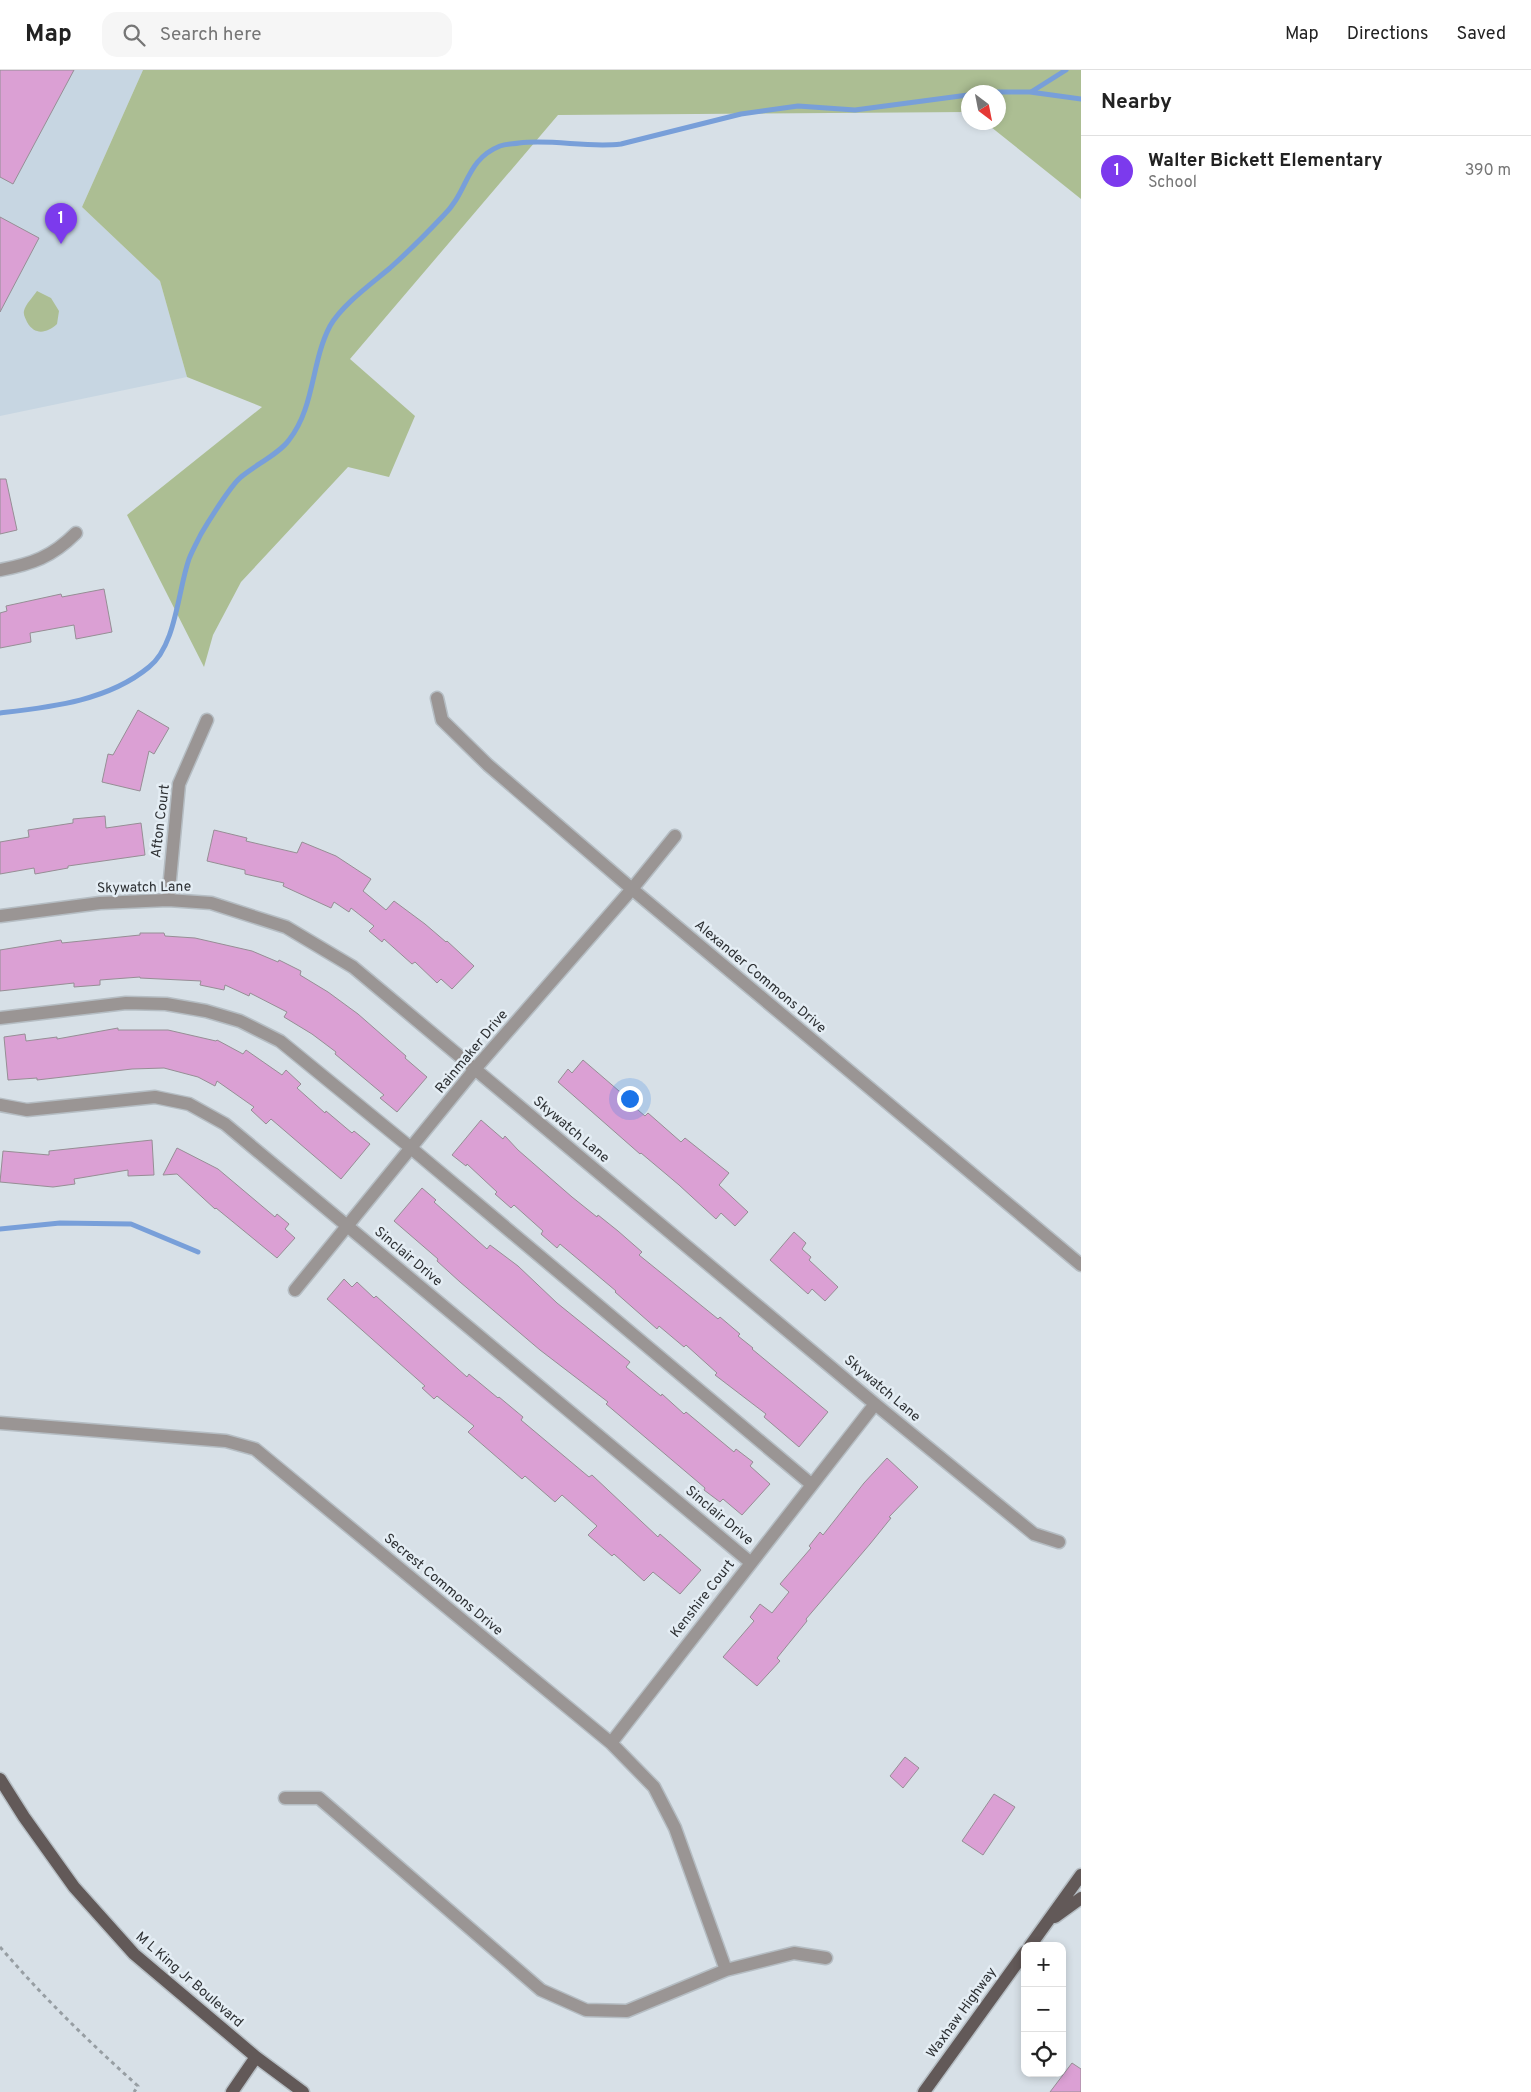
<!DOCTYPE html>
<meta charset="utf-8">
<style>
body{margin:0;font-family:Overpass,sans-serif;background:#f6f6f6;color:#222}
.controls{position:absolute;right:15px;bottom:15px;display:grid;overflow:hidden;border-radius:10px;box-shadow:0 2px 8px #0003}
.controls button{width:45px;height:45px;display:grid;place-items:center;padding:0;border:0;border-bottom:1px solid #e0e0e0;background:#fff;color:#222;font:25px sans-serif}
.compass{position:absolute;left:961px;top:15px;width:45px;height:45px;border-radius:50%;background:#fff;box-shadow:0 2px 8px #0003;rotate:148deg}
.you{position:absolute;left:629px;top:1028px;width:18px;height:18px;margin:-12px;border:4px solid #fff;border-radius:50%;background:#1a73e8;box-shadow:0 0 0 8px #1a73e833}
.badge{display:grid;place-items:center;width:32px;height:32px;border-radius:50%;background:#7c3aed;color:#fff;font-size:16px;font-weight:700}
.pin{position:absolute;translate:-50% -41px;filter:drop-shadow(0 1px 2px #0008)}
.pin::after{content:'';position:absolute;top:26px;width:18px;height:15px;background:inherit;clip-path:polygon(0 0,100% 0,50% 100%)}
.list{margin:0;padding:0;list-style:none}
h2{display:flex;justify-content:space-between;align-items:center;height:65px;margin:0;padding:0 20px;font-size:21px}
h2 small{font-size:16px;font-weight:400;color:#767676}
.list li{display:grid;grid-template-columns:32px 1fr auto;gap:15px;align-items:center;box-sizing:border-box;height:70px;padding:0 20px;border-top:1px solid #e0e0e0}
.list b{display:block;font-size:19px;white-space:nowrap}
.list p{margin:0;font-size:16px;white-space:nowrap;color:#767676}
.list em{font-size:16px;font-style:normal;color:#767676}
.icon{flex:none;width:28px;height:28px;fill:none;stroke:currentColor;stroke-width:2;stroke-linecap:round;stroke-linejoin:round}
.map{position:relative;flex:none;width:1081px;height:2022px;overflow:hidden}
header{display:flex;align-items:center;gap:30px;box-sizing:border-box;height:70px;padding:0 25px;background:#fff;border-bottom:1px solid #e0e0e0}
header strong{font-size:24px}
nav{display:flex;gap:28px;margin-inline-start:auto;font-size:18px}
.search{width:350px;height:45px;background:#f6f6f6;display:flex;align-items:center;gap:12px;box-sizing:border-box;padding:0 18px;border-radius:15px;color:#767676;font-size:19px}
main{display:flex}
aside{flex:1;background:#fff}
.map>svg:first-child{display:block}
.built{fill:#c7d6e2}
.green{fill:#acbe93}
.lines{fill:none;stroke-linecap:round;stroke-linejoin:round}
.stream{stroke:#789fd9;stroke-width:5}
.building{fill:#dba0d4;stroke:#968e95}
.minor-casing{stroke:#b5bdc3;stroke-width:15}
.major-casing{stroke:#b5bdc3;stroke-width:15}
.path{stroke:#979ea3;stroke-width:3;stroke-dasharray:4 4;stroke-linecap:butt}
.minor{stroke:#9a9594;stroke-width:12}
.major{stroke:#625958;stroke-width:12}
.labels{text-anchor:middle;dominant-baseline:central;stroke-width:5;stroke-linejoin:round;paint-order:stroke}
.street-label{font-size:14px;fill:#2d3033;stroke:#e4edf4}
</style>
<header>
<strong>Map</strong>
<div class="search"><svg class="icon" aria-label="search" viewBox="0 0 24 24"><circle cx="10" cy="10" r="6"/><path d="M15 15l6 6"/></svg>Search here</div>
<nav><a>Map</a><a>Directions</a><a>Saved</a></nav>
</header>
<main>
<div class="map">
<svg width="1081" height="2022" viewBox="0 0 1081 2022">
<rect width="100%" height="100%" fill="#d7e0e7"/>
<path class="built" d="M0,0h143l-61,137 78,74 27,96 -187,39z"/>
<path class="green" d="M143,0h938v129l-95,-76 12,-1v-30h-30v20l-410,3 -208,244 65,57 -26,61 -41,-10 -107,115 -28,53 -9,32 -77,-152 135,-108 -75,-30 -27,-96 -78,-74z
M37,221l14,7 8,13 -2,13c-10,9 -22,12 -30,-2 -1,-3 -4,-7 -3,-11 1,-6 9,-14 13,-20z"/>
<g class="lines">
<path class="stream" d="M985,22h45l51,7
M1031,22l35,-22
M0,643c51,-6 108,-12 149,-46 27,-21 29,-77 40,-108 3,-8 8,-17 12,-25 7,-12 30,-49 40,-57 14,-12 38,-23 48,-37 26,-33 22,-78 41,-114 12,-21 41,-42 60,-58 18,-16 36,-34 53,-52 26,-25 22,-56 57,-70 6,-2 13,-2 19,-3 34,-4 68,5 102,1l120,-30 57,-8 57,4 113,-15
M0,1159l60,-6 71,1 67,28"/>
</g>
<path class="building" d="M0,0h74l-61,114 -13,-7z
M0,147l39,21 -39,74z
M0,409h6l11,51 -17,4z
M104,519l8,43 -36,7 -2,-14 -44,8 1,9 -31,6v-35l7,-2 -1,-5 55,-12 1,3z
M138,640l31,18 -15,26 -5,-3 -9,40 -38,-9 6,-28 5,1z
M105,746l1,12 35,-5 4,32 -77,11v2l-33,6 -1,-6 -34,6v-32l29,-5 -1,-7 45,-7v-4z
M214,760l33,8 -1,3 51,12 5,-11 34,14 35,23 -8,12 23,19 8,-9 31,23 21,18 1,-1 27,25 -22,23 -11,-10 -4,4 -22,-21 -3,2 -28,-25 -2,3 -13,-11 5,-5 -23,-18 -2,4 -15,-10 -3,6 -48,-22 1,-3 -39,-9v-4l-38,-9z
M140,863h24l1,3 30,2 57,13 26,11 1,-2 22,11 -1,4 28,17 30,22 48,42 -1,2 22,19 -30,35 -17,-14 4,-3 -49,-41 1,-2 -24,-18 -28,-17 3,-5 -37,-19 -1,3 -24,-11 -1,5 -24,-5 1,-4 -61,-3v-1l-40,3v5l-26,2v-4l-74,8v-41l61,-10 1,3 78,-8z
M118,958v2h50l48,11 1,-1 26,14 3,-4 36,25 4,-5 15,14 -4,4 28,25 1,-2 26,22 2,-2 16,13 -29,35 -70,-60 -5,5 -15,-14 3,-3 -37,-26 -2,5 -17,-9 -34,-9 -32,1 -95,11v-2l-29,2 -4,-43 21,-3 1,7 31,-4v2z
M583,990l43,37 -1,2 20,17 3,-3 33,29 4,-4 44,35 -10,12 29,27 -13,14 -14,-13 -5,6 -37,-34 -38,-32 -1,1 -82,-72 10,-13 4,4z
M481,1050l22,19 2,-3 13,14 54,47 25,20 1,-2 20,16 24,21 -3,3 79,64 2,-2 20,17 -2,2 15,12 -1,1 76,63 -29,35 -35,-30 2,-3 -51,-39 2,-2 -31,-28 -2,2 -25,-21 -2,3 -42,-37 1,-1 -56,-47 -3,4 -16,-14 2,-3 -29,-26 -3,3 -16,-14 2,-2 -30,-28 -1,2 -14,-11z
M152,1070l2,35 -26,1v-6l-54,9 1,5 -22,3 -53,-5 3,-31 46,4v-4z
M177,1078l41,21 57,48 2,-3 12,10 -4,5 10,9 -18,20 -61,-50 -1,1 -38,-35 -14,1z
M422,1118l14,12 -2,2 53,47 3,-4 28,21 39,37 73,59 -4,5 35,29 1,-2 22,20 2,-2 48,40 2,-3 17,13 -3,4 20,18 -28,31 -19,-16 -3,3 -16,-12 1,-2 -99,-84 2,-2 -68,-52 -80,-68 -23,-21 1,-2 -44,-38z
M794,1162l12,11 -4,6 9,8 -2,3 29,27 -13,14 -13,-12 -4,5 -38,-34z
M344,1209l8,8 5,-5 17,16 2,-2 91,81 2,-3 29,24 1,-1 24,20 -2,3 68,57 3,-2 66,62 2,-3 41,36 -21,24 -27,-22 -9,9 -30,-27 -2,2 -24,-21 9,-9 -35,-31 -7,7 -30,-26 -3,3 -54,-47 6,-6 -37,-30 -3,3 -12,-11 3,-2 -98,-87z
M887,1388l31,29 -29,30 2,1 -21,26 -64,75 1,2 -30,37 3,3 -23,25 -34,-29 31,-36 -4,-4 10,-13 12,9 17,-21 -9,-8 31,-36 -2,-2 11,-14 3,3 41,-52z
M905,1687l14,11 -16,20 -13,-12z
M994,1724l21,13 -32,48 -21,-14z
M1072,1993l9,6v23h-31z"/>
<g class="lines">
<defs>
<path id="minor" d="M0,500c32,-6 52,-13 76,-37
M437,628l5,22 46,45 144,124 449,376
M168,830l11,-116 28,-64
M0,846l100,-13 68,-3 43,3 75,24 67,40 522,437 159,130 25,8
M0,948l126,-15 40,1 40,7 34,10 40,20 131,107 400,336
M0,1035l27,5 128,-13 34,7 36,20 525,438
M295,1220l180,-221 157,-180 43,-53
M0,1353l226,18 29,8 356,294 43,44 21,41 51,142
M611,1673l264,-339
M285,1728h34l222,192 45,20 41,1 99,-41 68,-17 32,5"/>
<path id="major" d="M0,1709l24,38 50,70 60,67 122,103 47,35
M1055,1847l26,-19
M1030,1876l51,-71
M232,2022l24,-35
M924,2022l101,-140"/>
</defs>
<use href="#minor" class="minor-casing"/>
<use href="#major" class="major-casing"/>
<path class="path" d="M0,1877c43,50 89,95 138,139l-4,6"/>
<use href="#minor" class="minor"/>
<use href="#major" class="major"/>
</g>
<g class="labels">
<g class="street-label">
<text transform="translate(161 751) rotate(-83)">Afton Court</text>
<text transform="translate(144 818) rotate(-1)">Skywatch Lane</text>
<text transform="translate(760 907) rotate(40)">Alexander Commons Drive</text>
<text transform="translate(472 982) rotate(-50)">Rainmaker Drive</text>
<text transform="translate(571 1060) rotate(40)">Skywatch Lane</text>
<text transform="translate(408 1187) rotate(40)">Sinclair Drive</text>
<text transform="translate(882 1319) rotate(40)">Skywatch Lane</text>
<text transform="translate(719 1446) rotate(40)">Sinclair Drive</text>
<text transform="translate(443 1515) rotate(40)">Secrest Commons Drive</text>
<text transform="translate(703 1529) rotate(-52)">Kenshire Court</text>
<text transform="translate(189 1910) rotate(41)">M L King Jr Boulevard</text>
<text transform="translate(962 1943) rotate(-54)">Waxhaw Highway</text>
</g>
</g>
</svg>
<div class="controls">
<button>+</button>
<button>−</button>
<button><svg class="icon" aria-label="locate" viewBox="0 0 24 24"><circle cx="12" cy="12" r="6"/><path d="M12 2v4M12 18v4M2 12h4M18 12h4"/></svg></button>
</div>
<svg class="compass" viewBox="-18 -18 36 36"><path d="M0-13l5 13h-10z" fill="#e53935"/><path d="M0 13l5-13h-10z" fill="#767676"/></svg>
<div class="you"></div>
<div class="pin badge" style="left:61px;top:174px">1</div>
</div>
<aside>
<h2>Nearby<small></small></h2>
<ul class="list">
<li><span class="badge">1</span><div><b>Walter Bickett Elementary</b><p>School</p></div><em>390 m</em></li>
</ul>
</aside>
</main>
